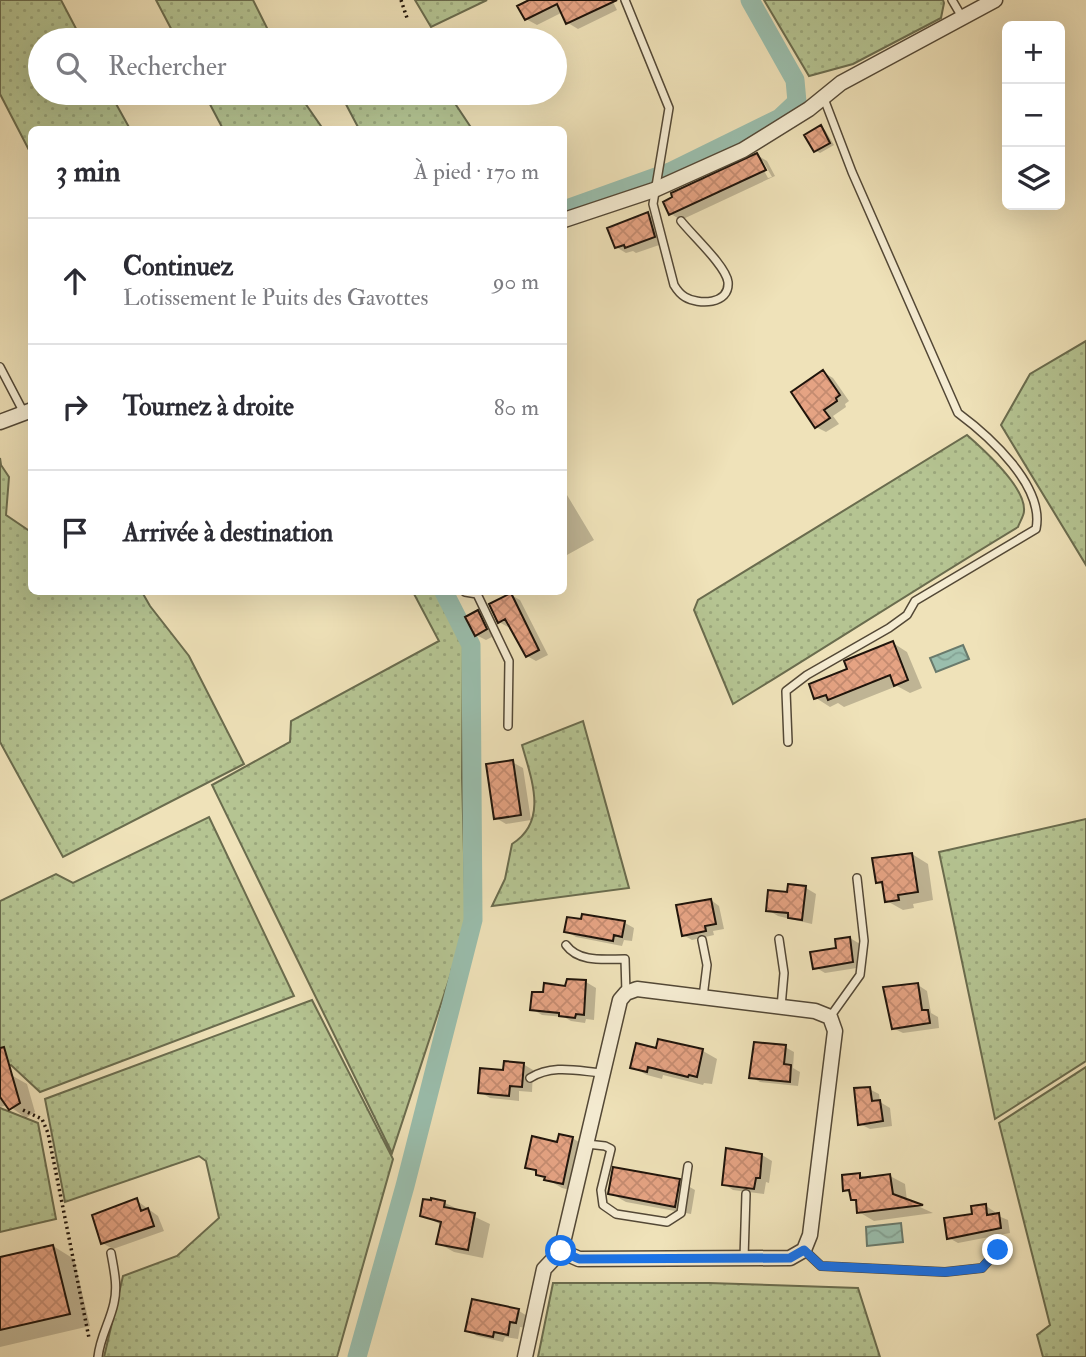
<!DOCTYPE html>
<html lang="fr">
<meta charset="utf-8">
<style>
body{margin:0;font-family:"IM FELL Double Pica",serif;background:#f2f2f3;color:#2b2b33}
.controls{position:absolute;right:21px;top:21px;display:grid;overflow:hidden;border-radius:10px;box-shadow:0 7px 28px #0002}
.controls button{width:63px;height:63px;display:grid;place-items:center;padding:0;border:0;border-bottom:2px solid #e1e1e2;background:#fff;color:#2b2b33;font:35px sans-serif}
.stop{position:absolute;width:21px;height:21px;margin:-16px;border:5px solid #1a73e8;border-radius:50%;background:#fff}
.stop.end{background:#1a73e8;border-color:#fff;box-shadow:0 2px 7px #0008}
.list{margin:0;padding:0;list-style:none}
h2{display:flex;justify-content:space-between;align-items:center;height:91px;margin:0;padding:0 28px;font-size:30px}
h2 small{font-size:23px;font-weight:400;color:#7c7c81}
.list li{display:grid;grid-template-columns:46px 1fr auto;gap:21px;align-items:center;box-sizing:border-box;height:126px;padding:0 28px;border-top:2px solid #e1e1e2}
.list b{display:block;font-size:26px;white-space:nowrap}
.list p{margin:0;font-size:23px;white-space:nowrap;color:#7c7c81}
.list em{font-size:23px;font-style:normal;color:#7c7c81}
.icon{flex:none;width:38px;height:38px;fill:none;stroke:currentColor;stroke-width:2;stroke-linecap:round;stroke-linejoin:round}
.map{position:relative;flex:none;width:1086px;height:1357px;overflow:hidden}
.search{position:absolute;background:#fff;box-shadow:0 7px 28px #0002;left:28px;top:28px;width:539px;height:77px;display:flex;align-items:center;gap:18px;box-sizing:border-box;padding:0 24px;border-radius:38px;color:#7c7c81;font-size:26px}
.panel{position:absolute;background:#fff;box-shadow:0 7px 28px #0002;left:28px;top:126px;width:539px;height:469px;border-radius:10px}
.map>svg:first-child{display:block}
.grass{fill:url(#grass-dots);stroke:#6a6c4e;stroke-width:2}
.water{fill:url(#water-waves);stroke:#697a6c;stroke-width:2}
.shadow{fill:#0003;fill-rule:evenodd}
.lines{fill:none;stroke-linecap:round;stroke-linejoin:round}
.canal{stroke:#9abead;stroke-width:19}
.building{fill:url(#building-cross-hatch);stroke:#1f140b;stroke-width:2}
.service-casing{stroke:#534836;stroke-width:10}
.minor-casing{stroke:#534836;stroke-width:17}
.path{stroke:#1f140b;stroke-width:3.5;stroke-dasharray:2 3.5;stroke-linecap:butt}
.service{stroke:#f5ecd2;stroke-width:7}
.minor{stroke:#f5ecd2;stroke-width:14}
.route{stroke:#1a73e8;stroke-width:9}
</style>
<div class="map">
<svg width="1086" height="1357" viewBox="0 0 1086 1357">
<defs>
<pattern id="grass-dots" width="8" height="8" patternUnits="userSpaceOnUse" patternTransform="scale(1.75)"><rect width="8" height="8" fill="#b5c492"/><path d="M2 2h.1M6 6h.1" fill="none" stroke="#9ba87d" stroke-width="1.8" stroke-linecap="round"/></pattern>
<pattern id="water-waves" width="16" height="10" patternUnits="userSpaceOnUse" patternTransform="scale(1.75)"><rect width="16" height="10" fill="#9abead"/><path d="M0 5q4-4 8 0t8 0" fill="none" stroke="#84a294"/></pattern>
<pattern id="building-cross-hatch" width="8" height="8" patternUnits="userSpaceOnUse" patternTransform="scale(1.75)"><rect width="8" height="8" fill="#e5a383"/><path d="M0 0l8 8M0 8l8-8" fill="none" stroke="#c48b70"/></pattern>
</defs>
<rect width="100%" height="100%" fill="#efe2b9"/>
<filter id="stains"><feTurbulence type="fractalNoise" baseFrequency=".00286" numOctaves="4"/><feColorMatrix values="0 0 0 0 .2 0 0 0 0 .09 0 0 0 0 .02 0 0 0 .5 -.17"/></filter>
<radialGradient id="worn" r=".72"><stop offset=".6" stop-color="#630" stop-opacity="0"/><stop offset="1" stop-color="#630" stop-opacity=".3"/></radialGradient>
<path class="grass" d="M0,0h61l21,40h-42v53h70l20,36 -98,1 -1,24 -31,-60z
M156,0h97l20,40h-96z
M415,0h72l-56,27z
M764,0h179l1,3 -3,15 -88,46 -44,12z
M204,93h94l25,36h-100z
M340,93h108l24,36h-113z
M1086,341v224l-85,-140 29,-51z
M967,435c16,14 59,53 57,76 0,5 -5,12 -6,16 -96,58 -190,119 -285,177l-39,-94 4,-10z
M0,458l1,7 8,12 -3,38 25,17 1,60h110l8,14 39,50 55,108 -181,93 -63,-115z
M413,592h25l25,51 -1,135 4,150 -74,225 -180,-368 78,-43 1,-21 148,-80z
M583,721l46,167 -137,18 13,-27 7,-35c37,-23 19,-66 10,-99z
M209,817l85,179 -254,96 -29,-27 -11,3v-167l56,-27 17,9z
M1086,819v242l-91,58 -56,-267z
M312,1000l81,159 -56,198h-233l19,-81 54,-20 42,-38 -13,-57 -7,-5 -134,46 -20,-103z
M1086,1067v290h-43l-6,-22 13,-10 -51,-202z
M0,1108l38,15 18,96 -56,13z
M553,1283h156l149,5 22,69h-342z"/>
<path class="water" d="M963,645l6,14 -33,13 -6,-14z
M901,1223l2,19 -36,4 -1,-19z"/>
<path class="shadow" d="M533,0h79l5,10 -39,19 -10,-6 -5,-11 -26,13 -11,-6z
M821,127l4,3 9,15 -14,8 -5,-3z
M757,155l10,6 8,15 -94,44 -10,-6zM759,161h4l9,16 -4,1z
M648,214l10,6 7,23 -29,10 -3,-2 -7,2 -10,-6z
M823,372l10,6 16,23 -4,3 1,3 -13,9 6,8 -13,8 -10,-5z
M564,490l30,50 -27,15 -3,-2z
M511,595l9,5 28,55 -12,6 -9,-5 -16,-30 -3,1 -9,-5z
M478,612l10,6 8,17 -10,5 -10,-5z
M893,643l14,9 15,36 -12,5 -13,-7 -53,21 -6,-4 -8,4 -14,-9 33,-28z
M512,762l11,6 8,52 -25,4 -10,-6z
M912,854l16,10 5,36 -20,4 1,4 -11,2 -16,-9 -3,-15 -6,-4z
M806,888l10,6 -4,30 -34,-8 -10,-6 21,-16z
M711,900l8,6 5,23 -11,2 1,4 -22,5 -9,-5z
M625,923l9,5 -2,13 -8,-1 -2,6 -46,-9 -10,-6z
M850,938l10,6 3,23 -38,6 -10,-6z
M586,982l10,6 -2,32 -8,-1 -1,4 -14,-2 -7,-4 -22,-2 -10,-6 12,-15z
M918,985l9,6 4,22 7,4 1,11 -36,5 -10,-5z
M785,1047l9,5 -1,16 7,4 -2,14 -38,-4 -9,-5z
M657,1050l46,1 14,8 -5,25 -8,-1 -1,2 -40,-10 -1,4 -15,-4 -15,-8z
M523,1064l10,6 -1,22 -13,-1v10l-29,-3 -10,-6 25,-20z
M11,1075l16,9 8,28 -9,6 -18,-13 -8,2v-29z
M869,1089l10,5 1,8 10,6 2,18 -22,3 -10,-5z
M572,1138l16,9 -9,45 -17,-4 -35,-21 32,-23z
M762,1155l10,6 -3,22 -3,-1 -2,12 -31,-4 -9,-6z
M859,1174l9,5 22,-3 15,8 2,17 26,12 -59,8 -15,-9 -1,-10 -5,-3 -1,-5 -7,-4z
M679,1181l16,9 -4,24 -65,-12 -16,-9z
M136,1200l22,16 6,15 -51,18 -11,-6z
M445,1203l45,21 -7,34 -29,-6 -16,-9 4,-18 -20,-10z
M986,1206l9,6 1,3 12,5 2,13 -52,10 -9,-5z
M53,1246l21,13 16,67 -90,21v-88z
M473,1301l46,10 10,6 -2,11 -7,-1 -2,12 -13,-2 -2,5 -26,-6 -10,-6z"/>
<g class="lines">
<path class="canal" d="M564,210l106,-38 110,-54 17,-16 -2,-22 -45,-80
M357,1357l48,-171 68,-266 -2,-275 -27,-53"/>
</g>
<path class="building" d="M529,0h88l-51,24 -9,-20 -32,16 -8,-14z
M821,125l9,18 -16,9 -10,-17z
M757,153l9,17 -97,45 -6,-13 9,-5 -1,-4z
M648,212l7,25 -30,11 -1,-3 -9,3 -8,-20z
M823,370l17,25 -4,3 1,3 -13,9 6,8 -15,10 -24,-36z
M511,593l28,57 -13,7 -21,-38 -7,4 -9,-19z
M478,610l9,19 -12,7 -10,-19z
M893,641l15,39 -14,6 -4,-11 -62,25 -2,-5 -12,4 -5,-15 38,-15 -3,-8 2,-1z
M513,760l8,55 -27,4 -8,-55z
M912,853l6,39 -20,3 1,5 -14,2 -3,-20 -6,1 -4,-25z
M788,884l18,2 -4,34 -14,-2v-5l-22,-2 2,-21 19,2z
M711,899l5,25 -11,2 1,5 -24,5 -6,-31z
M582,914l43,7 -3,16 -8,-2 -1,6 -49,-9 3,-15 14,2z
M850,937l3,25 -40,7 -3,-17 26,-4 -1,-9z
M567,979l19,1 -2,35 -8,-1 -1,4 -16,-2v-3l-29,-3 2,-18h11l1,-9 21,3z
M918,983l4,27h6l2,13 -38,6 -9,-42z
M658,1039l45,10 -6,28 -8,-2 -1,2 -40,-10 -1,5 -17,-4 6,-25 20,5z
M754,1042l32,3 -2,19 7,1 -1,17 -41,-4z
M4,1047l16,56 -11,7 -9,-13v-49z
M504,1061l20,2 -2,24 -12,-1 -1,10 -31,-3 2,-25 23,2z
M870,1087l2,14 8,-1 3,21 -25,4 -4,-37z
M559,1134l14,3 -10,47 -19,-4 1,-3 -9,-2v-5l-11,-2 7,-32 25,6z
M726,1148l36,6 -2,24h-4l-2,11 -32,-4z
M613,1167l67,12 -5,28 -67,-13z
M860,1173v5l30,-4 3,20 30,11 -66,8 -1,-13h-5l-2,-10 -6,1 -1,-16z
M137,1198l4,13 7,-3 6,18 -53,18 -9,-29z
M431,1198l14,3 -1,6 31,6 -7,37 -32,-6 5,-22 -21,-6 3,-17 8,1z
M986,1204l1,11 12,-2 2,15 -54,11 -3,-21 28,-4 -1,-8z
M53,1245l17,69 -70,16v-73z
M472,1299l47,10 -3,14 -6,-1 -2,13 -14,-3 -1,5 -28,-6z"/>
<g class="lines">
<defs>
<path id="service" d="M625,0l44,108 -16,96 21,81c3,5 6,9 11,12 13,8 45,8 43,-15 -2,-16 -36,-47 -47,-61
M952,0l10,17
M0,367l24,46
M465,592l12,2 32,67 -1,65
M788,742l-2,-51 21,-16 82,-47 18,-13 8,-14 121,-72c9,-43 -47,-93 -78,-116l-106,-241 -29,-76
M779,939l5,34 -3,34
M702,940l5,25 -4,32
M566,945c13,18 39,14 59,14l1,34
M830,1017l30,-42 4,-34 -7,-63
M530,1078c23,-14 47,-7 73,-5
M587,1144l18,2 6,3 -10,41 2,15 13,9 51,8 14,-9 7,-47
M804,1250l17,16 124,6 37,-4 16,-18
M744,1258l2,-64
M98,1357c2,-20 12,-35 16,-54 4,-17 0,-33 -3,-50"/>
<path id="minor" d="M564,220l90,-30 89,-40 66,-41 32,-26 154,-83
M0,422l32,-12
M525,1357l19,-88 17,-18 59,-251 6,-7 11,-4 178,22 15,6 5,14 -25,204 -6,15 -14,8 -211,1 -18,-8"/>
</defs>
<use href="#service" class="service-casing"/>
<use href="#minor" class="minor-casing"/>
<path class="path" d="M401,0l6,18
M23,1110l19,9 6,14 41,205"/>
<use href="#service" class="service"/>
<use href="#minor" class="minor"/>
</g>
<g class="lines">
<path class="route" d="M561,1251l18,8 211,-1 14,-8 17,16 124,6 37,-4 16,-18"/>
</g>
<rect width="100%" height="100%" filter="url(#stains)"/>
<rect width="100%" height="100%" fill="url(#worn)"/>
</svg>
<div class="controls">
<button>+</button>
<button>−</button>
<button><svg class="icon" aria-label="layers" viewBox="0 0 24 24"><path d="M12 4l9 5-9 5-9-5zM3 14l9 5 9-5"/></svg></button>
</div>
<div class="stop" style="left:561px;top:1251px"></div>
<div class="stop end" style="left:998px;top:1250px"></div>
<div class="search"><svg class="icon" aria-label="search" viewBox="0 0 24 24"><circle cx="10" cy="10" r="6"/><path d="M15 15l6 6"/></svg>Rechercher</div>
<section class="panel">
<h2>3 min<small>À pied · 170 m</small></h2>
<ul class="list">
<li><svg class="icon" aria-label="ahead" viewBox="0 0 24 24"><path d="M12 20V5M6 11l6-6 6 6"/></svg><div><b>Continuez</b><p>Lotissement le Puits des Gavottes</p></div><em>90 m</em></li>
<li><svg class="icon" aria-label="right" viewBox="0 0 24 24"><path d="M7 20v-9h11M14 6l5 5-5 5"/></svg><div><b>Tournez à droite</b></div><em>80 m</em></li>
<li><svg class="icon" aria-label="arrive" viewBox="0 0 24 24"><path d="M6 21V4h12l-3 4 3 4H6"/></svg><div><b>Arrivée à destination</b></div></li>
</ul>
</section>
</div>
